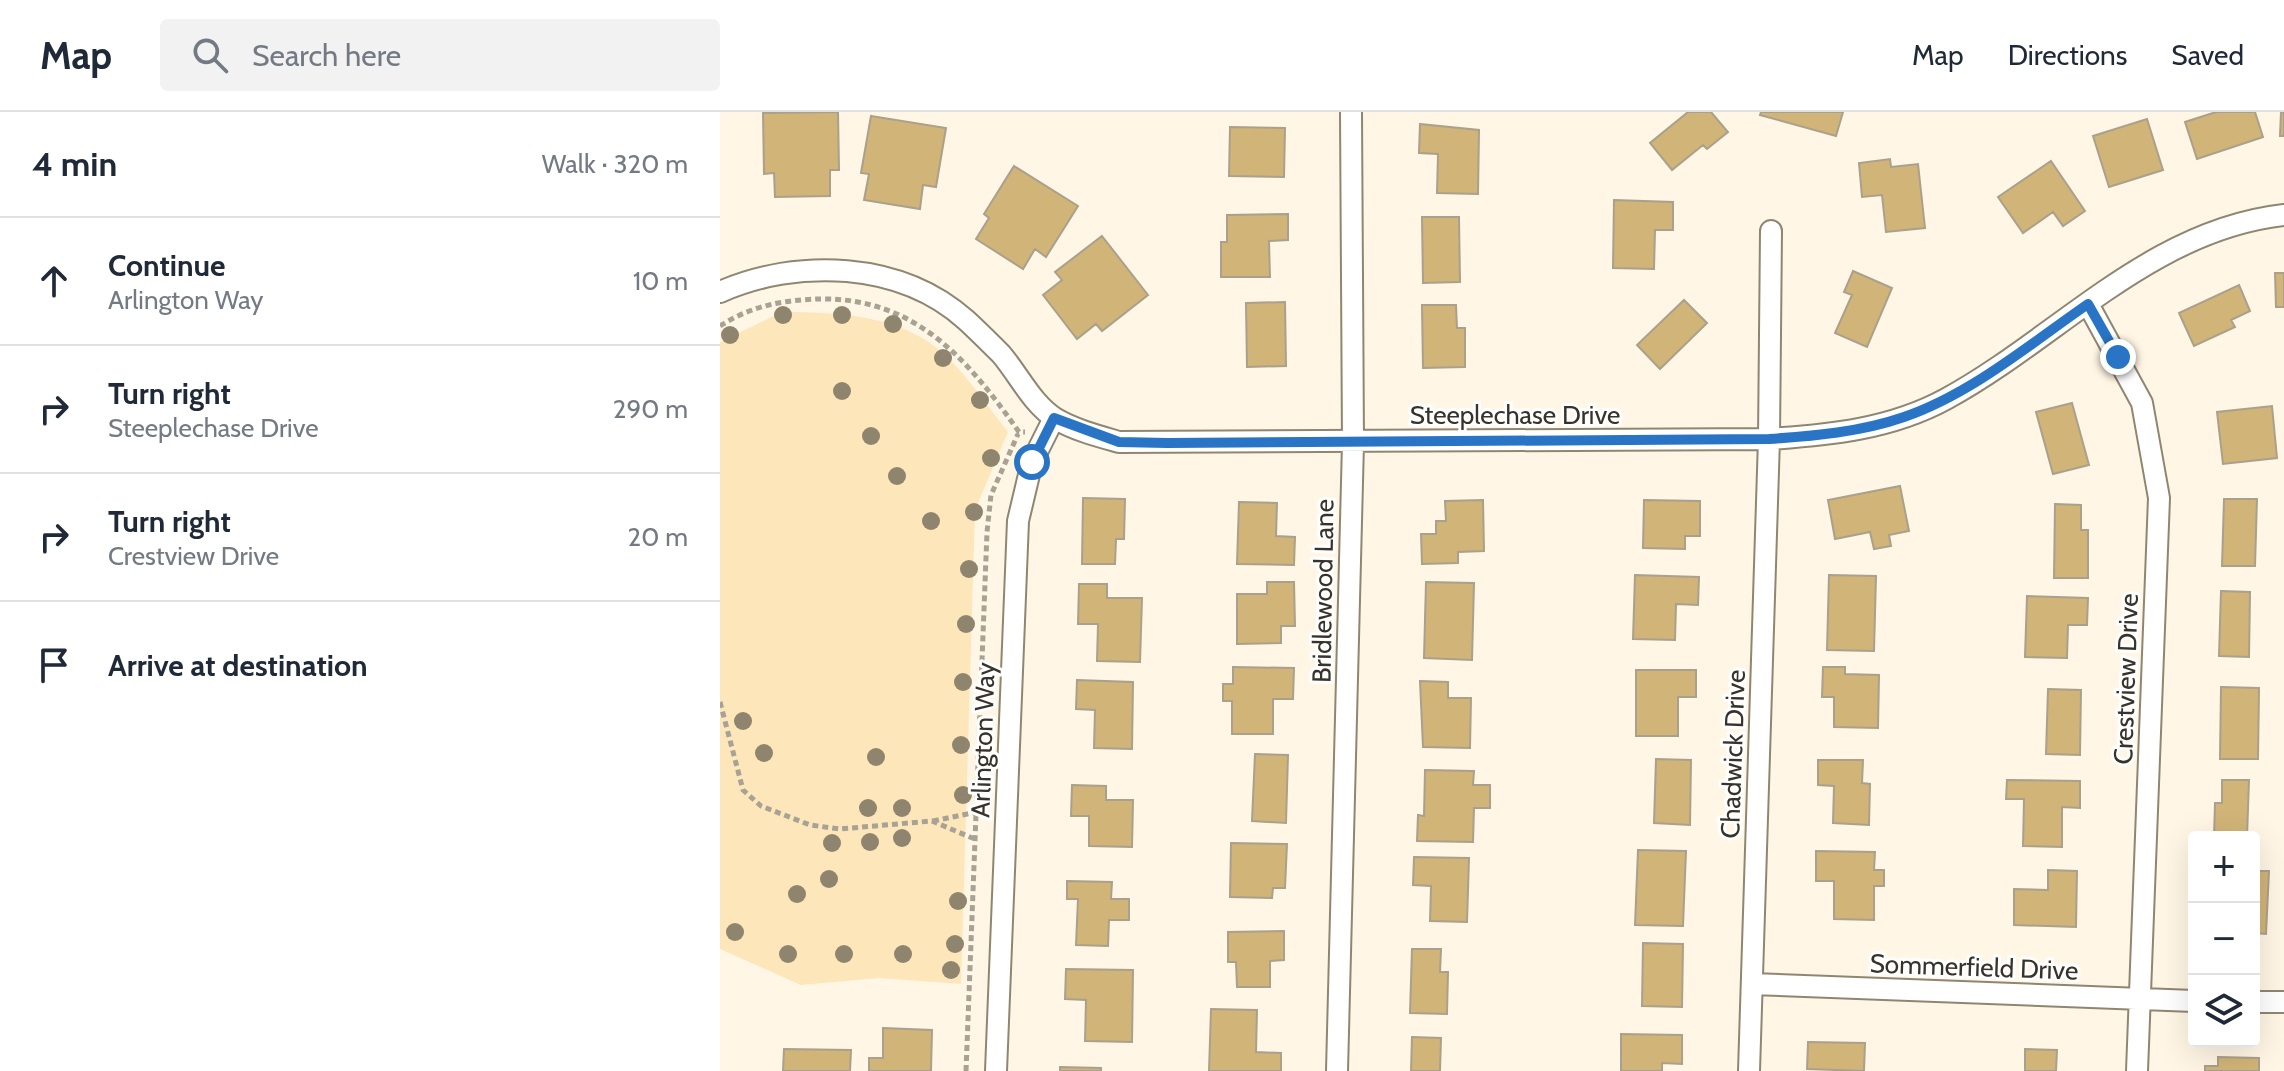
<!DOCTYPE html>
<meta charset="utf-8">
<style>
body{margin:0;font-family:Cabin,sans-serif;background:#f2f2f3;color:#1f2937}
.controls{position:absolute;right:24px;bottom:24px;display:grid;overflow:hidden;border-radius:8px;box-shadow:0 8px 32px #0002}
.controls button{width:72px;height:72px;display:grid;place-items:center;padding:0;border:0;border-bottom:2px solid #e0e1e3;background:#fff;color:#1f2937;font:40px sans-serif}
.stop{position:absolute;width:24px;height:24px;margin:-18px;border:6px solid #2974c4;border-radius:50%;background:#fff}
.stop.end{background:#2974c4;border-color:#fff;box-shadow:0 2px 8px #0008}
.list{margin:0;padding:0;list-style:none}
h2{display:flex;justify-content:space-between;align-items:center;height:104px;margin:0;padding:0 32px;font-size:34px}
h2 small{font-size:26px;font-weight:400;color:#747a83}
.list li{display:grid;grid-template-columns:52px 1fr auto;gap:24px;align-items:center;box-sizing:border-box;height:128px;padding:0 32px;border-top:2px solid #e0e1e3}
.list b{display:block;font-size:30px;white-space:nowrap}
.list p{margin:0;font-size:26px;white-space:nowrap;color:#747a83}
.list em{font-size:26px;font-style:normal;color:#747a83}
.icon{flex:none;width:44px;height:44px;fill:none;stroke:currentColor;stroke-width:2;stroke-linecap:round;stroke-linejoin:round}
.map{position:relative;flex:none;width:1564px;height:959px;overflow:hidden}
header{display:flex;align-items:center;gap:48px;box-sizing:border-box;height:112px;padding:0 40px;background:#fff;border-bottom:2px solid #e0e1e3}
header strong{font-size:38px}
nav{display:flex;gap:44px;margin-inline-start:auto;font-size:28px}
.search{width:560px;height:72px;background:#f2f2f3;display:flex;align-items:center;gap:20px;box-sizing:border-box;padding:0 28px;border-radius:8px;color:#747a83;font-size:30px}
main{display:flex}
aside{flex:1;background:#fff}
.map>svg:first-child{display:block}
.green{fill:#fde7ba}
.building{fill:#d1b477;stroke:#aaa08c;stroke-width:2}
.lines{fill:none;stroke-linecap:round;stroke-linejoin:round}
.street-casing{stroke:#8f8672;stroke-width:24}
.path{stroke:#a8a294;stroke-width:5;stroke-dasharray:6 4;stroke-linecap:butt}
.street{stroke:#fff;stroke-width:20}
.tree{fill:#8f846d}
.route{stroke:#2974c4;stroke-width:10}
.labels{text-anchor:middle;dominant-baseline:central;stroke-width:6;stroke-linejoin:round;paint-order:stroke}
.street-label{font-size:26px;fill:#37332b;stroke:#fff}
</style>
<header>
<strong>Map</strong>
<div class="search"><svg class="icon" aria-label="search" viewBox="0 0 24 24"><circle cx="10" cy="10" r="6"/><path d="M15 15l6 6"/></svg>Search here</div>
<nav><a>Map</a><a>Directions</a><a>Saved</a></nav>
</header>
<main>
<aside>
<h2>4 min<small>Walk · 320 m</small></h2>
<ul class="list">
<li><svg class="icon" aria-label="ahead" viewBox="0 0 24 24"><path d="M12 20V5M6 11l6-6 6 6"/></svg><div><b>Continue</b><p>Arlington Way</p></div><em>10 m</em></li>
<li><svg class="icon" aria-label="right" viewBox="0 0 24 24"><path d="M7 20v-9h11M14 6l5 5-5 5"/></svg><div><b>Turn right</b><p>Steeplechase Drive</p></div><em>290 m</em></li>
<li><svg class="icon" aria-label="right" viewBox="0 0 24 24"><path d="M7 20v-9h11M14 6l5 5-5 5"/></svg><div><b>Turn right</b><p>Crestview Drive</p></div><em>20 m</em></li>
<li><svg class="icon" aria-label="arrive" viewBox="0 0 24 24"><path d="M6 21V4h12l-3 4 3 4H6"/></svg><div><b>Arrive at destination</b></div></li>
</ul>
</aside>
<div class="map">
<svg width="1564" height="959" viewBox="0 0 1564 959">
<rect width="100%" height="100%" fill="#fff6e5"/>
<path class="green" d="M62,200c58,0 124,3 167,47 22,22 40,49 59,73l-33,78 -14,474 -82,-6 -78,7 -81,-36v-607z"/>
<path class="building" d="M118,0l1,58h-9v26l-55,1 -1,-24 -10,1 -1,-61z
M968,0h23l17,20 -21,17 -4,-4 -31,25 -22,-27z
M1041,0h82l-7,24 -76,-21z
M1496,0h39l8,25 -66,22 -12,-37z
M1561,0h3v24h-4z
M151,4l75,12 -10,59 -13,-2 -3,24 -56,-9 5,-26 -8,-1z
M1427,7l16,51 -54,17 -16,-51z
M700,12l59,6 -1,64 -41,-1 1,-39 -19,-1z
M510,15l55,1 -1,49 -55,-1z
M1170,47l1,8 27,-3 7,64 -39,4 -4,-37 -20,2 -3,-34z
M1331,49l34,50 -22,15 -10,-14 -30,21 -25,-36z
M294,54l64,40 -32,51 -11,-8 -12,20 -47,-30 13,-21 -5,-4z
M894,88l59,2v28h-18l-1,39 -41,-1z
M568,102v26l-19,1 1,36h-49v-35h6v-27z
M702,105h37l1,65 -37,1z
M382,124l46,59 -46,36 -6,-7 -19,15 -34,-44 19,-15 -7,-8z
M1133,159l39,17 -25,59 -32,-14 17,-38 -8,-3z
M1555,161h9v34h-8z
M1519,173l11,26 -19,9 4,7 -41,19 -15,-33z
M964,188l23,23 -47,46 -23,-24z
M565,190l1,64 -39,1 -1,-64z
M702,193h34l1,23h8v39l-42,1z
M1352,291l17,62 -36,9 -17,-62z
M1552,294l5,52 -54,6 -6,-52z
M1180,374l9,45 -20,4 2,11 -17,3 -4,-17 -35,7 -7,-39z
M363,386l42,1 -1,40h-8l-1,25h-33z
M1504,387h33l-2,67h-33z
M763,388l1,51 -26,1v11l-36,1 -1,-30h15v-13h10l-1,-20z
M924,388l56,1v35h-15v13l-42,-1z
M519,390l38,1 -1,33 19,1 -1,28 -57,-1z
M1335,392l26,1v25h7v48h-34z
M915,463l64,2 -1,28 -22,-1 -1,36 -42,-1z
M1109,463l47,1 -2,75 -47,-1z
M547,470h27l1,44h-14v17l-44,1v-50h30z
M706,470l48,1 -2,77 -48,-2z
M359,472h28v14h35l-2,64 -43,-1 1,-37h-20z
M1501,479l29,1 -1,65 -30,-1z
M1307,484l61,2 -1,27h-19l-1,33 -42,-1z
M513,555l61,1 -1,31h-20v35h-41v-33h-9v-17h10z
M1103,555h22v7l34,1 -1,53 -44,-1v-30h-12z
M916,558h60v27h-18v39h-42z
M357,568l56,2 -1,67 -38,-1 1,-38 -19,-1z
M700,569l28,1v16h23l-1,50 -47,-1z
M1501,575l38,1 -1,71h-38z
M1328,577l33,1 -1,65 -34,-1z
M535,642l33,1 -2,68 -34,-2z
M936,647l35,1 -1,65 -36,-2z
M1098,648h45l-1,23 8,1 -1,41 -36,-2 1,-37 -16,-1z
M705,658l49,1 -1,14h17v23h-16l-1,34 -56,-1 1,-26 6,1z
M1287,668l73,1v27l-18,-1v40l-39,-1 1,-47h-18z
M1502,668h27l-2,57h-33l1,-34h7z
M352,673l34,1v14h27l-1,47 -43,-1v-30h-18z
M511,731l56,1 -2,44h-12l-1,10 -42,-1z
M918,738l48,1 -3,75 -48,-1z
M1096,739l59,1 -1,18h10v16h-10v34l-40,-1v-38h-18z
M694,745l55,1 -2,64 -37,-1 1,-35 -18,-1z
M1328,758l29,1 -1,56 -62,-2v-36l34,1z
M1534,759h15l-3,63 -12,-1z
M347,769l45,1 -1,17h18v21h-20l-1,26 -32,-1 2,-46h-11z
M564,819v29l-14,1v26h-33l-1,-25h-8v-30z
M923,831l40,1 -1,63 -40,-1z
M692,837h29l-1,23h8l-1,42 -37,-1z
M346,857l67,1 -1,72 -47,-1 1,-41 -21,-1z
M491,897l46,1 -1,42 25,1v18h-72z
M163,916l49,2 -1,41h-62v-13h14z
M901,922l61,1v29l-20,-1v8h-41z
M692,925l29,1 -1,33h-29z
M1088,930l57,1 -1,28 -57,-2z
M64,937l67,1 -1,21h-67z
M1305,937l32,1 -1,21h-31z
M1498,945l41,1v13h-54v-5h13z
M340,955l41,1v3h-41z"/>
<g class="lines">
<defs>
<path id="street" d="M0,180c77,-34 180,-31 246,28 12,11 24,23 35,34 18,21 31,50 55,65 19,11 42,17 63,23l650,-3c61,-4 122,-10 177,-40 112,-61 204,-169 338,-184
M1368,192l54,99 17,95 -22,573
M1032,872l442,17
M1534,890h30
M276,959l22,-550 14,-59 22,-44
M617,959l16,-628 -2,-331
M1029,959l20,-632 2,-208"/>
</defs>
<use href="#street" class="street-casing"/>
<path class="path" d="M0,214c24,-16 53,-24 81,-26 106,-10 162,52 218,132h6
M0,590l23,88 18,16 49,19 30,4 92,-8 45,19
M213,709l44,-9
M246,959l21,-539 4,-37 27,-61"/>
<use href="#street" class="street"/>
</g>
<g class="tree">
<circle cx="63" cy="203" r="9"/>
<circle cx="122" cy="203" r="9"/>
<circle cx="173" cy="212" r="9"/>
<circle cx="10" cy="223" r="9"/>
<circle cx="223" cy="246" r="9"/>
<circle cx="122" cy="279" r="9"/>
<circle cx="260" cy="288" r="9"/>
<circle cx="151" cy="324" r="9"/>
<circle cx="271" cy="346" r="9"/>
<circle cx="177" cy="364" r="9"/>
<circle cx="254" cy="400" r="9"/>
<circle cx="211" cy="409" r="9"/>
<circle cx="249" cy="457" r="9"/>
<circle cx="246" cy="512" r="9"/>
<circle cx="243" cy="570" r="9"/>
<circle cx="23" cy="609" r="9"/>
<circle cx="241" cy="633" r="9"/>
<circle cx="44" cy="641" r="9"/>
<circle cx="156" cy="645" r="9"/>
<circle cx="243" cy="683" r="9"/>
<circle cx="148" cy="696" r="9"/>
<circle cx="182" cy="696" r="9"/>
<circle cx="182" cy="726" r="9"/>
<circle cx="150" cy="730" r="9"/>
<circle cx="112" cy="731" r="9"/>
<circle cx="109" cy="767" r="9"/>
<circle cx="77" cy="782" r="9"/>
<circle cx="238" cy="789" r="9"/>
<circle cx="15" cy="820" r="9"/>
<circle cx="235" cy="832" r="9"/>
<circle cx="68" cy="842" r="9"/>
<circle cx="124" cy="842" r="9"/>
<circle cx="183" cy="842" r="9"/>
<circle cx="231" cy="858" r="9"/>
</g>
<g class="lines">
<path class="route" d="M312,350l22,-44 65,24 48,1 602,-4c45,-3 92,-7 135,-22 67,-23 126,-73 184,-113l30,53"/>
</g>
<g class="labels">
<g class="street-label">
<text x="795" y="303">Steeplechase Drive</text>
<text transform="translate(603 479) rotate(-89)">Bridlewood Lane</text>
<text transform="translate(1406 567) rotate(-88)">Crestview Drive</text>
<text transform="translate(263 628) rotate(-88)">Arlington Way</text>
<text transform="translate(1013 642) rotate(-88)">Chadwick Drive</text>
<text transform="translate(1254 855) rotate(2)">Sommerfield Drive</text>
</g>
</g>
</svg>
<div class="controls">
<button>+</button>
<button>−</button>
<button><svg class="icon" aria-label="layers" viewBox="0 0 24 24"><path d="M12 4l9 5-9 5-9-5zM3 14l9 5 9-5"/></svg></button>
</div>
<div class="stop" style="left:312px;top:350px"></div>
<div class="stop end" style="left:1398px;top:245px"></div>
</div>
</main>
